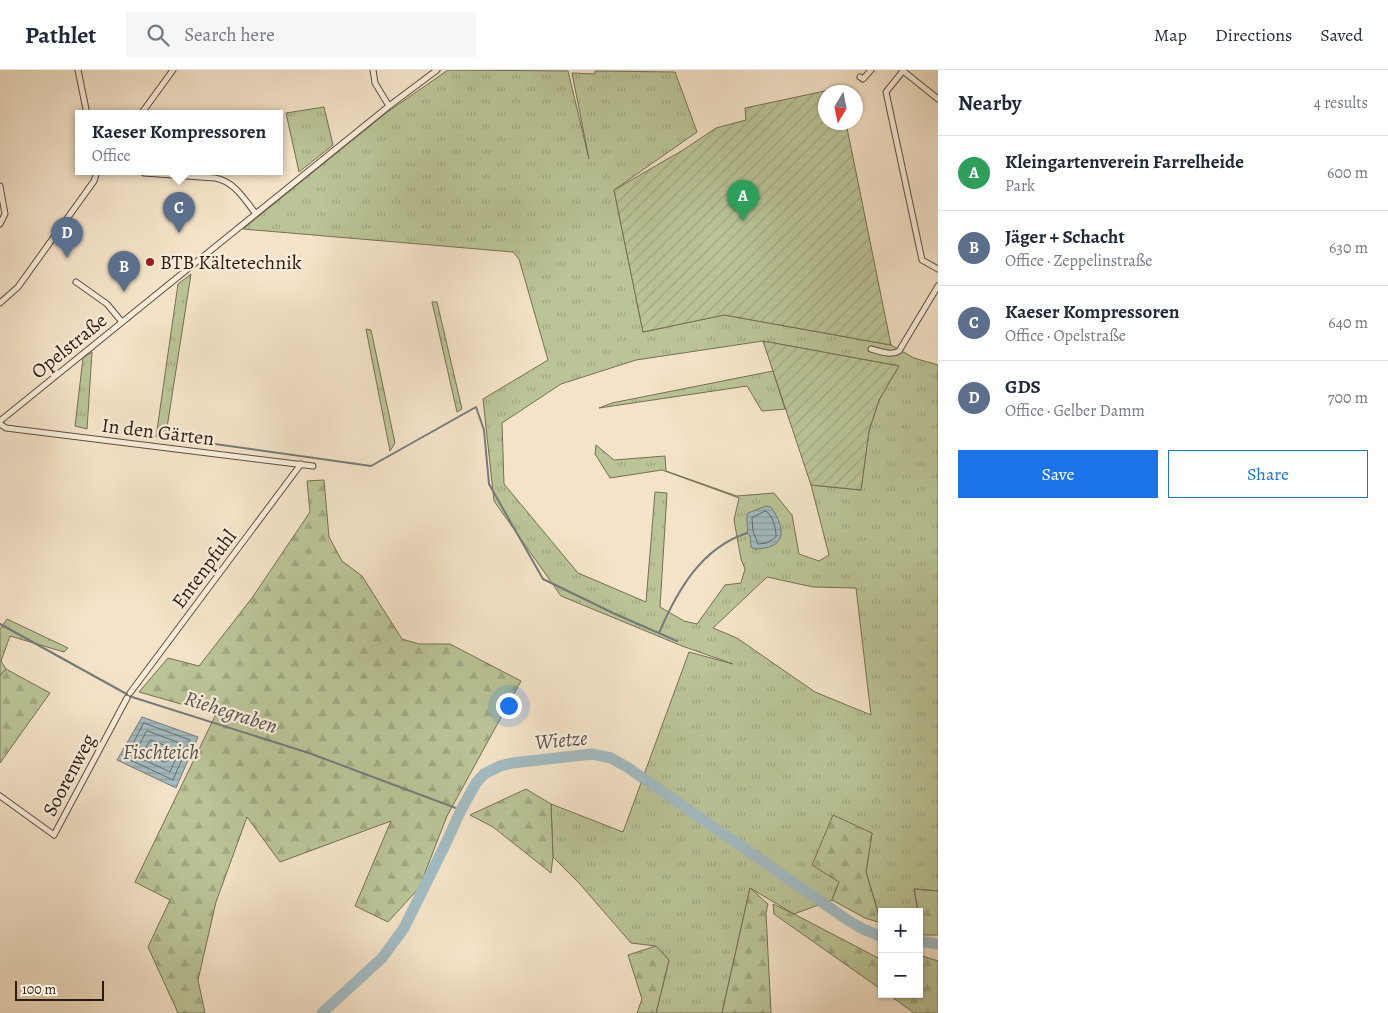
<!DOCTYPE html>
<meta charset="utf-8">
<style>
body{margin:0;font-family:Alegreya,serif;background:#f6f6f7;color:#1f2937}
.controls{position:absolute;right:15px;bottom:15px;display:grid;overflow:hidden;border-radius:0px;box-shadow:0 1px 4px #0004}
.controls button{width:45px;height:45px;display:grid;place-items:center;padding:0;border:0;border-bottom:1px solid #e0e1e3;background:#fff;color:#1f2937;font:25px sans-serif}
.compass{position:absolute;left:818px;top:15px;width:45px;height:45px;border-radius:50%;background:#fff;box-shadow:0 1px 4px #0004;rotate:190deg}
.scale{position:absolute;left:15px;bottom:12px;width:89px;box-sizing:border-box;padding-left:5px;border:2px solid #2e1b10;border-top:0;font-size:14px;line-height:18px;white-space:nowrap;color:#2e1b10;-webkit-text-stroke:4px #f8eddb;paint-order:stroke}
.you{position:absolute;left:508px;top:635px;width:18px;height:18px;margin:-12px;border:4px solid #fff;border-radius:50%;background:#1a73e8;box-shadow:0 0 0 8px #1a73e833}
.badge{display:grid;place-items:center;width:32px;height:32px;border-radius:50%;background:#1a73e8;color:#fff;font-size:16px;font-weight:700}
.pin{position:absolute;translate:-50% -41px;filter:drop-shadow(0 1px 2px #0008)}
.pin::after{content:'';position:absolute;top:26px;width:18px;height:15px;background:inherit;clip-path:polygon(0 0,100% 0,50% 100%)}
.popup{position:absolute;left:75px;top:40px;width:208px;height:65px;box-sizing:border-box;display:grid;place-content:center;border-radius:0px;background:#fff;filter:drop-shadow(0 1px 4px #0005);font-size:16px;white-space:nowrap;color:#747a83}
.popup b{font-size:19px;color:#1f2937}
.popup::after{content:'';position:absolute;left:50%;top:100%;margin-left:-10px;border:10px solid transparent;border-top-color:#fff}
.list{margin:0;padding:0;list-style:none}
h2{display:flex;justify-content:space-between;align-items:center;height:65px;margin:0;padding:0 20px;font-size:21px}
h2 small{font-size:16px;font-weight:400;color:#747a83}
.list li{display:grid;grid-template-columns:32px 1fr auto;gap:15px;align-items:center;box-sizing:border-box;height:75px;padding:0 20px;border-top:1px solid #e0e1e3}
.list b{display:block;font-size:19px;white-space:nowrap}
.list p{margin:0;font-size:16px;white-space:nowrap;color:#747a83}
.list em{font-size:16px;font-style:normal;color:#747a83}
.actions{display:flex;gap:10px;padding:15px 20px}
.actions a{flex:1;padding:11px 0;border:1px solid #1a73e8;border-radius:0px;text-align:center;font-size:18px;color:#1a73e8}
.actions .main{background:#1a73e8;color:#fff}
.icon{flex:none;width:28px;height:28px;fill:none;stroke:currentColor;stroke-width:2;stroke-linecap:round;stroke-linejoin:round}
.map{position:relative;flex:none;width:938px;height:943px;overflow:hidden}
header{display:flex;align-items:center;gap:30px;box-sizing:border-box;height:70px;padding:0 25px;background:#fff;border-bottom:1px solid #e0e1e3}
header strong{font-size:24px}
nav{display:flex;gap:28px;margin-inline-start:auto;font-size:18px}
.search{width:350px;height:45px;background:#f6f6f7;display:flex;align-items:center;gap:12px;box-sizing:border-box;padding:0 18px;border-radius:0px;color:#747a83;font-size:19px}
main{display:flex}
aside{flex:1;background:#fff}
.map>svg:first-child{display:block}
.grass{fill:url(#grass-tufts);stroke:#747054;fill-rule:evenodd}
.forest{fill:url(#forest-firs);stroke:#747054}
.garden{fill:url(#garden-furrows);stroke:#747054}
.water{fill:url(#water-rules);stroke:#747b7a}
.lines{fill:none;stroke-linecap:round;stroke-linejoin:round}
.shore{stroke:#686b68;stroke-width:1}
.stream{stroke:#747b7a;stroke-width:2}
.river{stroke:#a2bbc1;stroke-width:11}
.street-casing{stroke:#604d3e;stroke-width:7}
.street{stroke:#f8eddb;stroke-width:5}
.poi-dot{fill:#8f2418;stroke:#f8eddb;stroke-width:2}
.labels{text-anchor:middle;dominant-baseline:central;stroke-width:4.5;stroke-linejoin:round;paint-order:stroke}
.poi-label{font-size:20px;fill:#2e1b10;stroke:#f8eddb;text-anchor:start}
.street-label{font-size:20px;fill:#2e1b10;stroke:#f8eddb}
.water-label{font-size:21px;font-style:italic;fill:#57534e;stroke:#f8eddb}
</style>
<header>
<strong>Pathlet</strong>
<div class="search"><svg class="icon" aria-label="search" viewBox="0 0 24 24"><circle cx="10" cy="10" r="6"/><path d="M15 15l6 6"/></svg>Search here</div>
<nav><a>Map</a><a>Directions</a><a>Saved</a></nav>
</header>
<main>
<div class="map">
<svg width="938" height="943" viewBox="0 0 938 943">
<defs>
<pattern id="grass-tufts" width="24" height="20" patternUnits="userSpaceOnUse" patternTransform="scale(1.25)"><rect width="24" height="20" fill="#bac497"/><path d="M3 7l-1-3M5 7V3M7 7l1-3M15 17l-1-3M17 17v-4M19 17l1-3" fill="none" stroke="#a0a881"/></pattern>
<pattern id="forest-firs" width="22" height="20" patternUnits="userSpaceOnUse" patternTransform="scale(1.25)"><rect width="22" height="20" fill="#bac497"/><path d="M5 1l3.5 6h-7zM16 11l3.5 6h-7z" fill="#a0a881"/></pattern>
<pattern id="garden-furrows" width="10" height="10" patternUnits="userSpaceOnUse" patternTransform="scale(1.25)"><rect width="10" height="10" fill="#bac497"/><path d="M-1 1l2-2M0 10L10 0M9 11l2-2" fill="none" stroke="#a0a881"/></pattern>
<pattern id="water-rules" width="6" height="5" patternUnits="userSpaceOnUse" patternTransform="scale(1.25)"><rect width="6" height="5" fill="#a2bbc1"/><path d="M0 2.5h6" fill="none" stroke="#8ca0a5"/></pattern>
</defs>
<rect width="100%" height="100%" fill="#f4e3c8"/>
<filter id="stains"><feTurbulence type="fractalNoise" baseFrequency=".004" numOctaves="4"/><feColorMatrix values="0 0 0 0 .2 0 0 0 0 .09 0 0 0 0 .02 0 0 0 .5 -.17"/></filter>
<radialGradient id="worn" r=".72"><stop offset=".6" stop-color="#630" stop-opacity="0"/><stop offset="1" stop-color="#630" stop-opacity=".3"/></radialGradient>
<path class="grass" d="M448,0l120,1 21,88 -17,-86 23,1v-3l80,1 22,60 -83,58 29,142 81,-17 167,30 23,13 24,7v526l-24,-2 4,23h-36v13l-16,-53 6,-39 -33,49 -7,18 -38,14 -44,-26 -28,125h-66l13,-53 -13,-14 -25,-3 -52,-60 -26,-26 -2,-53 72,28 66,-180 44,12 -51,-18 -121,-50 -67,-95 -11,-102 65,-39 -29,-101 -6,-7 -270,-23 143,-116zM763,271l136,25 -20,34 -10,31 -8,59 -50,-5 18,70 -10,6 -20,-7 -7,-39 -18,-22 -37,3 -71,-25 -1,-15 -51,4 -18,-15 -1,9 15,24 52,-8 77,28 -5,22 7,39 4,10 -4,14 -16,2 -28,39 -13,-3 -24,-14 7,-114 -12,-1 -9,110 -68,-29 -74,-89 -2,-61 59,-39 75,-24zM767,507l46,10 43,1 15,127 -56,-23 -78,-54 -24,-10z
M324,37l9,38 -34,27 -13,-59z
M191,204l-25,160 -10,3 22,-153z
M432,232h5l25,107 -5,3z
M366,259l5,1 24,113 -5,8z
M92,282l-5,77 -12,-3 8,-68z
M773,301l12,38 -23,2 -15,-25 -148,22 13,-5z
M7,549l61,29 -4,4 -54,-16 -9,25 5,8 -6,7v-47z"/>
<path class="forest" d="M324,410l5,57 13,24 20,15 40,63 17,5h31l71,37 -74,135 -28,72 -31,34 -33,-16 36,-85 -111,41 -33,-45 -31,85 -18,78 7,33h-27l-30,-66 22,-47 -35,-18 81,-168 -77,-22 29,-34 31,8 53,-68 58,-86 -3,-31z
M6,599l44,24 -50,70v-87z
M526,719l25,15 2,53 -2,16 -58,-46 -23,-12z
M833,745l39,18 -6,39 15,51 -16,-5 -33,-18 7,-18 -27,-17z
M750,818l18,16 -2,9 5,100h-49z
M914,819l24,2v44h-15z
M773,834l21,10 88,46v30l-108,-76z
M656,876l13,14 -13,53h-19l5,-14 -14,-44z
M919,885l19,6v52h-24l-26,-19h31z"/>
<path class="garden" d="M839,18l1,4h-14v30l20,1 45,222 -167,-30 -81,17 -29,-142 69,-40 33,-22 30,-8 -1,-12z
M763,271l136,25 -20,34 -10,31 -8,59 -50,-5z"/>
<path class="water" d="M766,436l5,1c16,23 15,42 -17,42l-3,-2 -1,-11 -3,-3c2,-7 -2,-13 1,-20z
M142,647l56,20 -22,51 -59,-28z"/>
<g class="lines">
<path class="shore" d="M766,441c7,5 10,17 10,26l-9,6 -9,1 -5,-13 -1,-13z
M144,653l46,17 -17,40 -47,-22z
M148,661l34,13 -12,28 -36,-17 12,-23z
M151,670l21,8 -5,13 -3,1 -19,-10v-3z"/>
<path class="stream" d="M172,368l199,28 105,-59 8,23 5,54 54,95 70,34 64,28
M0,554l132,73 177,56 152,57
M659,563c18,-42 42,-85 88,-100"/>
<path class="river" d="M919,871l19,3
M322,943l60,-55 22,-30 41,-83 16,-35 15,-27 8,-9 16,-8 12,-3 80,-9 19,4 16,9 222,154 14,8 19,8"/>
<defs>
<path id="street" d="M78,0l9,44
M373,0l2,13 14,23
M902,0l36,29
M903,1l-17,21 36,168 16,9
M860,7l3,2 8,-9
M141,44l32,-44
M144,103l71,5c19,3 30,22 41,36
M0,116l5,28 -5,10
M76,212l31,22 15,18
M0,233l18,-16 76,-106 3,-9
M871,279c8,2 20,7 28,2l39,-65
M0,351l389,-315 48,-36
M0,354l6,4 307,38
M130,623l171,-229
M0,726l54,39 73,-137"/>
</defs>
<use href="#street" class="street-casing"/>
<use href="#street" class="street"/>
</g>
<circle class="poi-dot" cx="150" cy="192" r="5"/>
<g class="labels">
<g class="poi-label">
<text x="160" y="192">BTB Kältetechnik</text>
</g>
<g class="street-label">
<text transform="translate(69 276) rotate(-39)">Opelstraße</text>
<text transform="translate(158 362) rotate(7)">In den Gärten</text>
<text transform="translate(204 499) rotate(-53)">Entenpfuhl</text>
<text transform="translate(69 705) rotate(-62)">Soorenweg</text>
</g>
<g class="water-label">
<text transform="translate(231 642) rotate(18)">Riehegraben</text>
<text transform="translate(561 670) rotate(-5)">Wietze</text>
<text x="161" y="682">Fischteich</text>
</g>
</g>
<rect width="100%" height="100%" filter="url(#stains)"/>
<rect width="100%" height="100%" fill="url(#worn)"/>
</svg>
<div class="controls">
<button>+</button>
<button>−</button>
</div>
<svg class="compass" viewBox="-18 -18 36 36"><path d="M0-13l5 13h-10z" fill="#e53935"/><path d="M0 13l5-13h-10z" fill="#747a83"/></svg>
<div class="scale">100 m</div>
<div class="you"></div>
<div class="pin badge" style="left:743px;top:151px;background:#2e9e5b">A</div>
<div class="pin badge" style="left:124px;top:222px;background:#5c6f8a">B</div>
<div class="pin badge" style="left:179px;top:163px;background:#5c6f8a">C</div>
<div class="popup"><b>Kaeser Kompressoren</b>Office</div>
<div class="pin badge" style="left:67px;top:188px;background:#5c6f8a">D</div>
</div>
<aside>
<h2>Nearby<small>4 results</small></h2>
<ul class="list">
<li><span class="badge" style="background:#2e9e5b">A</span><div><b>Kleingartenverein Farrelheide</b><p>Park</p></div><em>600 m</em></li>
<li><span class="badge" style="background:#5c6f8a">B</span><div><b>Jäger + Schacht</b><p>Office · Zeppelinstraße</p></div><em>630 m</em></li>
<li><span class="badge" style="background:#5c6f8a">C</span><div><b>Kaeser Kompressoren</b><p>Office · Opelstraße</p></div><em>640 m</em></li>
<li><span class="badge" style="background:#5c6f8a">D</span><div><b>GDS</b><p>Office · Gelber Damm</p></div><em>700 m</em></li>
</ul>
<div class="actions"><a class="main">Save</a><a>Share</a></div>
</aside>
</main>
